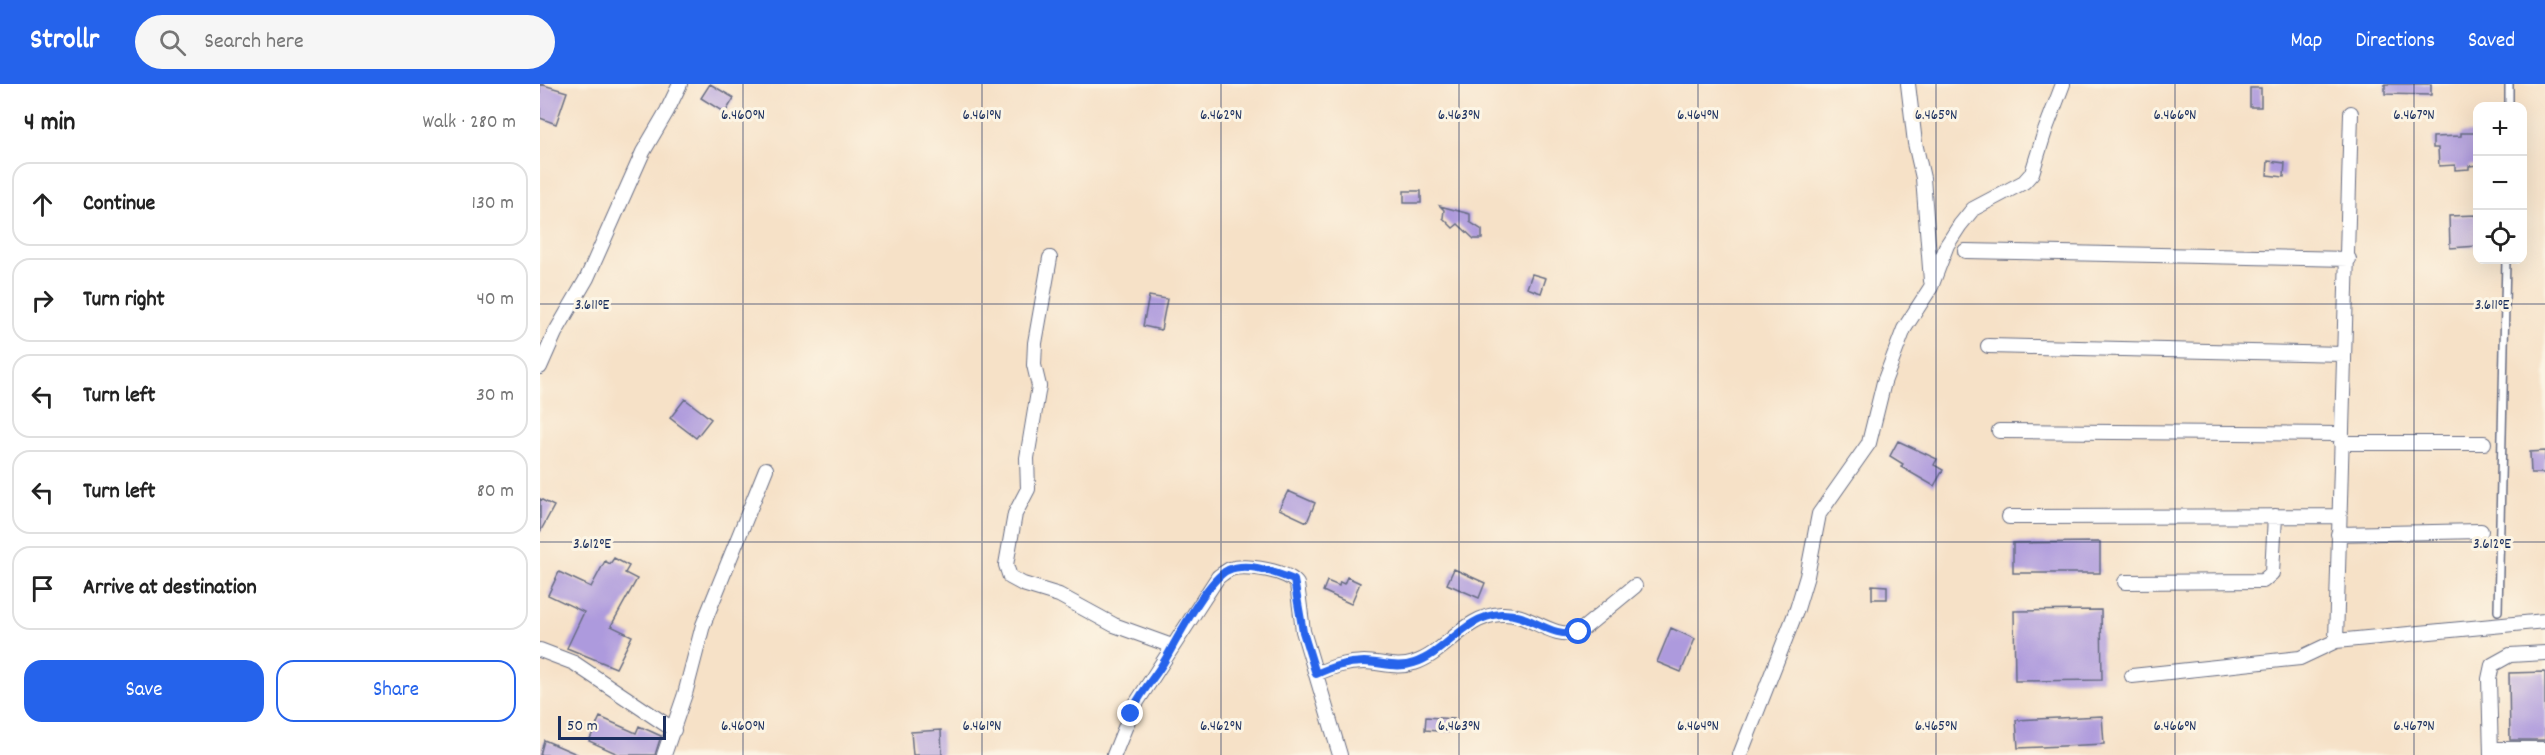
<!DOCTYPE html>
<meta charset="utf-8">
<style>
body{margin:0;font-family:Dekko,sans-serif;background:#f6f6f6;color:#222}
.controls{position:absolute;right:18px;top:18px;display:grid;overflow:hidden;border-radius:12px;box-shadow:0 6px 24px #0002}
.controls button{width:54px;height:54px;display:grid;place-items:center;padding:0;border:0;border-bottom:2px solid #e0e0e0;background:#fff;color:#222;font:30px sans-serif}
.scale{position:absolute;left:18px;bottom:15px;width:108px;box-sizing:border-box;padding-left:6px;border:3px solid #1b2f5e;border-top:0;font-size:16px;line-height:21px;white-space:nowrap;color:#1b2f5e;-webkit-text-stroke:4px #fcf5e5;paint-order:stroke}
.stop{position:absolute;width:18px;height:18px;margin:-14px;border:4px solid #2563eb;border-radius:50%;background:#fff}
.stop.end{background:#2563eb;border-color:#fff;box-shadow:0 2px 6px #0008}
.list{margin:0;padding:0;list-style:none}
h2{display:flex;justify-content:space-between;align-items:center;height:78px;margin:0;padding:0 24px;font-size:26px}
h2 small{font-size:20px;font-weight:400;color:#767676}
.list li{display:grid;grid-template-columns:39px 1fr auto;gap:18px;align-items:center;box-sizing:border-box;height:84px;margin:0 12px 12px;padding:0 12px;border:2px solid #e0e0e0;border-radius:18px}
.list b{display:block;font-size:22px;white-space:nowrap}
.list em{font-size:20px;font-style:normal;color:#767676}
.actions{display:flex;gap:12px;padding:18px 24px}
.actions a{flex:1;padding:14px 0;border:2px solid #2563eb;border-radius:18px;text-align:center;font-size:21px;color:#2563eb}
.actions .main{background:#2563eb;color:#fff}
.icon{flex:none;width:33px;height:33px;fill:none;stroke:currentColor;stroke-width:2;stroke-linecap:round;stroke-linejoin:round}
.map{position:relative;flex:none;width:2005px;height:671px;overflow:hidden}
header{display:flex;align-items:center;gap:36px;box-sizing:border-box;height:84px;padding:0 30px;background:#2563eb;color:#fff}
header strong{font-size:28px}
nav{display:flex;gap:33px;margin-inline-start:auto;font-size:21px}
.search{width:420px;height:54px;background:#f6f6f6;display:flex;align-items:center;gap:15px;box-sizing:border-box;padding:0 21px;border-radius:33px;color:#767676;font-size:22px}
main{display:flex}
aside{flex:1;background:#fff}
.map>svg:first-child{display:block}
.building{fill:#ad9add}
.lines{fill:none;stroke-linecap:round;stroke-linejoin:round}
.service-casing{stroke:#686d83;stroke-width:10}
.minor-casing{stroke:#686d83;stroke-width:16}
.service{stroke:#fff;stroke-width:7}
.minor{stroke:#fff;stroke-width:14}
.route{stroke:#2563eb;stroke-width:8}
.ticks{fill:none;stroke:#1b2f5e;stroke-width:1.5;stroke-opacity:0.45}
.ticks-label{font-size:15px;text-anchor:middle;fill:#1b2f5e;stroke:#fcf5e5;stroke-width:6;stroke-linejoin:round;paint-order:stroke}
</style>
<header>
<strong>Strollr</strong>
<div class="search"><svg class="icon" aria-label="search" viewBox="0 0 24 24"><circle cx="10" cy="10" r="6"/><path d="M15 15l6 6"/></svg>Search here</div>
<nav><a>Map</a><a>Directions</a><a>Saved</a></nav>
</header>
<main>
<aside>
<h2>4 min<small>Walk · 280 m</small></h2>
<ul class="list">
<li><svg class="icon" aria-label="ahead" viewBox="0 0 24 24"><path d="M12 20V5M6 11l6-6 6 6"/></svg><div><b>Continue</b></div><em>130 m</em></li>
<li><svg class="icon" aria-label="right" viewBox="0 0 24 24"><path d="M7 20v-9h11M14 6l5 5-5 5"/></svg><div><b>Turn right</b></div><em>40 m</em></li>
<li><svg class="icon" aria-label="left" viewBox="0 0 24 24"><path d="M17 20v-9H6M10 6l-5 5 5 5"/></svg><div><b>Turn left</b></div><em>30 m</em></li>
<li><svg class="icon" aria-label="left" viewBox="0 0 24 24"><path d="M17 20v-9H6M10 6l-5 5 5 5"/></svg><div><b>Turn left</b></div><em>80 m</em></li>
<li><svg class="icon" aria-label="arrive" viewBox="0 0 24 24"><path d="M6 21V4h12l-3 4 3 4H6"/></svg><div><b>Arrive at destination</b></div></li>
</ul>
<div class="actions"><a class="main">Save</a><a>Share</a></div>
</aside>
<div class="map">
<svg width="2005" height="671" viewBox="0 0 2005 671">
<rect width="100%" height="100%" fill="#fcf5e5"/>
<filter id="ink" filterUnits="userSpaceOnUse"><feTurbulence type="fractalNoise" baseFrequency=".0167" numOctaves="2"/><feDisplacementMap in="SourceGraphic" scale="12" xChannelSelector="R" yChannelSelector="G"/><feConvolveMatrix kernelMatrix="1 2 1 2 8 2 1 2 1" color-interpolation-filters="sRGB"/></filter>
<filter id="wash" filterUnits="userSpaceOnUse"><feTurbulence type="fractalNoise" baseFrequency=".008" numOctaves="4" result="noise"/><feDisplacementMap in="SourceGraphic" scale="24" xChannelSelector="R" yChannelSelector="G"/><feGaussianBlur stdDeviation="1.35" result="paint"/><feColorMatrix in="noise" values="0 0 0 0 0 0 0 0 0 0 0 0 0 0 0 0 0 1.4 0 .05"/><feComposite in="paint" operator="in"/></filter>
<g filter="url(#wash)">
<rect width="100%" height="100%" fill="#f6e1c7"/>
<g id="blocks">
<path class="building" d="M0,0l27,8 -11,32 -16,-6z
M170,0l24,14 -9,15 -24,-15z
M1845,0h46v11l-46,-1z
M1710,4h11v19h-11z
M1921,49h17v32l-9,1v3l-14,1v-5l-16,1 -1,-18h-5v-11l28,-1z
M1728,77l17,2 -1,14 -17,-2z
M864,107h17v12h-17z
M900,122l30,8v8l12,8v9h-8l-16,-15 -5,4 -10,-10 1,-8z
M1936,131l2,31 -28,2 -1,-32z
M992,190l14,4 -5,15 -14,-5z
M609,212l18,3 -6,31 -18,-4z
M145,315l26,20 -15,19 -26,-20z
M1358,357l39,18 -3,6 9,5 -9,16 -33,-19 2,-3 -13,-8z
M2005,367v22h-14l-1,-21z
M748,407l27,12 -8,19 -28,-13z
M0,415l14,7 -14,26z
M1560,458v31h-87v-30z
M74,474l15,8 -4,7 12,6 -26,47 21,10 -16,32 -49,-20 17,-36 -36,-17 11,-23 32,15 14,-26 5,3z
M914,485l31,14 -6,15 -32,-14z
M807,493l13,6 -9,21 -28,-13 4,-10 12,5 1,-4 4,2z
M1332,501l15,1v13h-15z
M1561,526l1,70 -87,1 -1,-70z
M1131,544l24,11 -14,33 -24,-10z
M2005,588v68h-35l-1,-67z
M1562,632l2,28 -86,4 -2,-28z
M60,633l36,16 3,-7 22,10 -6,19h-35l-31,-14z
M886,633l28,2 -2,13 -27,-2z
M401,646l1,25h-29l-2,-23z
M4,656l35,15h-39z"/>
</g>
</g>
<g filter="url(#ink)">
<use href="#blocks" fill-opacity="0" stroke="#686d83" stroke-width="1.5"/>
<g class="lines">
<defs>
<path id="service" d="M1969,22v-22
M1958,527l8,-351"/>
<path id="minor" d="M1368,0l7,59 8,35 8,103
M1425,167l384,8
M510,174l-15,85 -1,22 5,21 -12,72 1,31 -13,25 -9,51 4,12 13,7 36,11 55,30 58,21
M1448,262l356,8
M0,283l15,-34 32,-55 56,-126 24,-41 13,-27
M1459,347l342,3
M1801,359h143
M1469,433l329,-1
M1798,450l143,-3
M1585,498l138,-1 9,-8 3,-57
M1796,557l209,-20
M0,566l34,13 100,67
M776,590c16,-7 30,-12 48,-12 17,0 33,7 50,1 32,-10 50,-47 87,-49 29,-2 49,26 78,18l56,-46
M1592,592l168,-18 36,-17 15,-528
M1951,665h54
M124,671l21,-61 18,-69 63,-156
M574,671l19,-47 85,-131c3,-2 8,-6 12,-8 16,-5 59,2 67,15l6,47 37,124
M1200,671l57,-146 10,-33 12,-62 50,-71 15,-61 20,-53 27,-42 16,-42 13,-20 13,-16 51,-27 8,-9 13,-42 18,-47
M1951,671l-2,-76 3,-14 18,-10 35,-2"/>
</defs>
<use href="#service" class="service-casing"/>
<use href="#minor" class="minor-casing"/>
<use href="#service" class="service"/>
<use href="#minor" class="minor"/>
</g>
</g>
<g class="lines" filter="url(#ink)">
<path class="route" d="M591,630c7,-20 24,-36 34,-54 12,-21 42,-80 63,-90 21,-9 47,3 66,10l9,52 13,42c16,-7 30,-12 48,-12 17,0 33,7 50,1 32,-10 50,-47 87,-49 29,-2 49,26 78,18"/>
</g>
<path class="ticks" d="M203,0v671M442,0v671M681,0v671M919,0v671M1158,0v671M1396,0v671M1635,0v671M1874,0v671M0,220h2005M0,458h2005"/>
<g class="ticks-label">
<text x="203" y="35">6.460°N</text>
<text x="442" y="35">6.461°N</text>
<text x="681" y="35">6.462°N</text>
<text x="919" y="35">6.463°N</text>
<text x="1158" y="35">6.464°N</text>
<text x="1396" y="35">6.465°N</text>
<text x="1635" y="35">6.466°N</text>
<text x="1874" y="35">6.467°N</text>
<text x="1952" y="225">3.611°E</text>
<text x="52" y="225">3.611°E</text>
<text x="1952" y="464">3.612°E</text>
<text x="52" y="464">3.612°E</text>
<text x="203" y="646">6.460°N</text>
<text x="442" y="646">6.461°N</text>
<text x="681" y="646">6.462°N</text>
<text x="919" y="646">6.463°N</text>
<text x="1158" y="646">6.464°N</text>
<text x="1396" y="646">6.465°N</text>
<text x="1635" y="646">6.466°N</text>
<text x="1874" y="646">6.467°N</text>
</g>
</svg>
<div class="controls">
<button>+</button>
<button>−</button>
<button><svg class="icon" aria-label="locate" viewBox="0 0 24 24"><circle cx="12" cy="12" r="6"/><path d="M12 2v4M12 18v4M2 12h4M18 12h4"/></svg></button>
</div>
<div class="scale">50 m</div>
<div class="stop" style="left:1039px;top:548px"></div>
<div class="stop end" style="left:591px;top:630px"></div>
</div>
</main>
